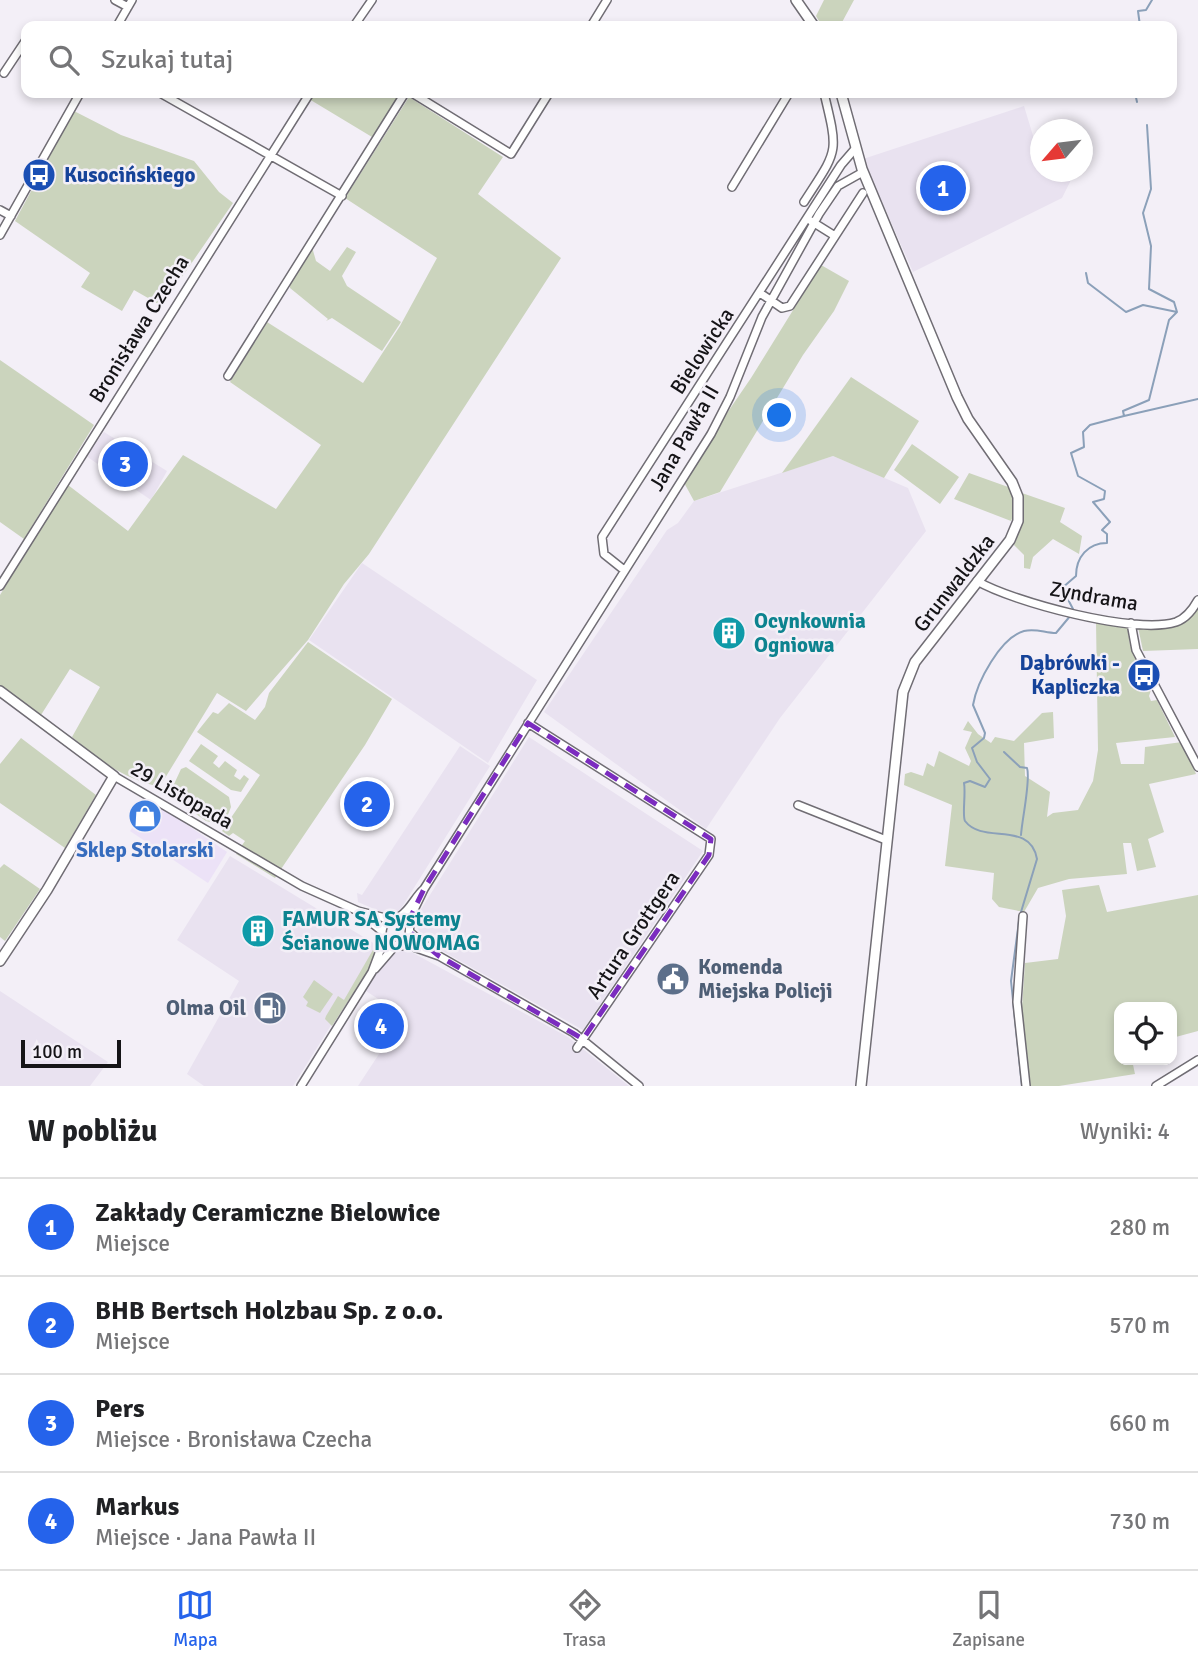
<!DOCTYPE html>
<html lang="pl">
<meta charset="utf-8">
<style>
body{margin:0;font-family:Signika,sans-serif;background:#f2f2f2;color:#202124}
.controls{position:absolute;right:21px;bottom:21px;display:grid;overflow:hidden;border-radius:14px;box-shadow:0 4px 10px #0003}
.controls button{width:63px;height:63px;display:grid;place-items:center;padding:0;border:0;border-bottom:2px solid #e0e0e0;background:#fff;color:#202124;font:35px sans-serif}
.compass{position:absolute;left:1030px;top:119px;width:63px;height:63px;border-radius:50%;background:#fff;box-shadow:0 4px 10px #0003;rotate:242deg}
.scale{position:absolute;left:21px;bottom:18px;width:100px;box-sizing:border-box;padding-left:7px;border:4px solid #151417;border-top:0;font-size:19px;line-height:24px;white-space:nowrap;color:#151417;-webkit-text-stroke:5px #f3eff7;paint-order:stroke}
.you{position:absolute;left:780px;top:416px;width:24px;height:24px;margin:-18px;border:5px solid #fff;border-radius:50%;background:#1a73e8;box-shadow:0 0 0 10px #1a73e833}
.badge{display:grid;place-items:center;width:46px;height:46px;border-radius:50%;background:#2563eb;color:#fff;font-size:23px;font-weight:700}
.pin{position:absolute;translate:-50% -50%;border:4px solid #fff;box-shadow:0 2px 7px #0006}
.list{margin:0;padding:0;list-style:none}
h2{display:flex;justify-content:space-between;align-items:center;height:91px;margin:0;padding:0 28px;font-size:30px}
h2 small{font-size:23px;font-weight:400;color:#757577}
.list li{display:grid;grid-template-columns:46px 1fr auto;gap:21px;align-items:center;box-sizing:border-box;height:98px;padding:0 28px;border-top:2px solid #e0e0e0}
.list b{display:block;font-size:26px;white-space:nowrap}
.list p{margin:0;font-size:23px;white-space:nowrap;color:#757577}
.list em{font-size:23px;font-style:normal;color:#757577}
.icon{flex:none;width:38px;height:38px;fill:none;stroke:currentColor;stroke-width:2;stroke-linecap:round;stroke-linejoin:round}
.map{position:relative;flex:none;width:1198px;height:1086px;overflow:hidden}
.search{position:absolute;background:#fff;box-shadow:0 4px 10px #0003;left:21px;right:21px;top:21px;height:77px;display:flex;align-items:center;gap:18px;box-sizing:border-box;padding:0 24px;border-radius:14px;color:#757577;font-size:26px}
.sheet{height:483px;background:#fff}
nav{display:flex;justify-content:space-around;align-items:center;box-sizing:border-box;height:98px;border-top:2px solid #e0e0e0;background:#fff;font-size:19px;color:#757577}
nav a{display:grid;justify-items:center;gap:4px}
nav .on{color:#2563eb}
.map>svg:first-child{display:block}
.commercial{fill:#ece2f7}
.built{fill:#e9e2f0}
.green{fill:#cbd4bd}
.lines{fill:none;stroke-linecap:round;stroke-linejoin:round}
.stream{stroke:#8ba0b9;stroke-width:2}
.minor-casing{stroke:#706d74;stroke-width:10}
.tertiary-casing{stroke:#706d74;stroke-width:12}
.minor{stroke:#fff;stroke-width:7}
.tertiary{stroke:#fff;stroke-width:9}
.marked{fill:none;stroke:#7b2cbf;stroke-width:5;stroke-dasharray:14 9;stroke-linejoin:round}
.labels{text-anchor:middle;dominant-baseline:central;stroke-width:5;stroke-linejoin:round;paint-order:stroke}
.transit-label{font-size:21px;font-weight:bold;fill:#164399;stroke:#f3eff7;text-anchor:start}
.street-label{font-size:21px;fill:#151417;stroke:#f3eff7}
.culture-label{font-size:21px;font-weight:bold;fill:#0d838f;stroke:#f3eff7;text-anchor:start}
.shop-label{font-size:21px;font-weight:bold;fill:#366cbe;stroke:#f3eff7}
.service-label{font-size:21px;font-weight:bold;fill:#4e5e75;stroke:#f3eff7;text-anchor:start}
</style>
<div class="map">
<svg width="1198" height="1086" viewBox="0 0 1198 1086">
<rect width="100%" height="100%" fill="#f3eff7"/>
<path class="commercial" d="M152,801l75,51 -19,31 -78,-52z"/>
<path class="built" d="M1024,106l10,33 6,7v26h35l-13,26 -149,74 -50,-113z
M104,432l63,39 -16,29 -65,-44z
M833,456l75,32 18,43 -146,187 -74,111 -162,-117 123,-182 11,-7 16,-22z
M362,563l175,117 -49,83 -179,-123z
M529,737l174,114 -120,179 -155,-87 -15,-21z
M460,746l30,20 -93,149h-9l-30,-13 -1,-9 5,2z
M230,856l150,91 -87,139h-89l-17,-12 52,-93 -62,-41z
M402,947l166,90 61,49h-271l46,-70 -38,-25 23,-38z
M0,991l108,71 -18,24h-90z"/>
<path class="green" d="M824,0h30l-14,26h-18l-6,-10z
M314,93h89l-31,44 -63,-38z
M409,97l94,60 -25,37 83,64 -192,296 -25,30 -36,56 -62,71 -29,-18 -55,90 -6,3c-37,-10 -55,-25 -84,-49l28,-50 -30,-18 -29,46 -41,-30v-90l68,-110 60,46 55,-76 93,54 45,-64 -91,-63 37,-60 96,61 37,-57 37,-68 -92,-60z
M74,111l47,24 73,26 25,31 14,11 -71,103 -28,-16 -12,21 -41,-24 9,-14 -75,-52z
M312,247l4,14 14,10 17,-24 9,5 -14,24 5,10 54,36 -19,29 -50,-33 -6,3 2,-2 -38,-31v-8z
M821,265l28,16 -15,30 -31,44 -83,137 -26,9 -12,-22 69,-101z
M0,360l94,65 -70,114 -24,-17z
M851,377l68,44 -35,57 -51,-22 -51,17z
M912,444l47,33 -19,27 -46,-34z
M969,473l42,15 3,26 -3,7 -57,-22z
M1022,493l43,15 -5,14 22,14 -3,18 -26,-15 -20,18 -3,12 -6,-1v-13l-10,-10c8,-17 11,-33 8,-52z
M1195,609h3v40l-55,2 -5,-24c24,-1 44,3 57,-18z
M1096,622l31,2 3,21 22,42 -3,9 2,5 6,-1 18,37 -59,6 5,21h23l1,-17 37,-5 14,32 -47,10 15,48 -16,7 8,28 -19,4 -6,-28h-8l4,31 -58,5 -31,9 -14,24 -25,-5 -7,-8 2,-26 -49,-7 7,-61 -48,-20 1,-11 6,-2 12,4 4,-13 7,4 5,-16 30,15 2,-5 -6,-13 7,-16 -9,-2 5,-9 10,13 13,9 4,-6 19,4 28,-28 11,-1 1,26 -30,5 1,33 25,16 -3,25 6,-4 25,-3 15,-29 5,-31z
M308,642l84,57 -27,46 -90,133 -39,-24 9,-13 -12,-8 -4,3 -7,-5 38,-56 -63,-43 16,-20 5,2 11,-11 26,17 10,-13 4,-14z
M21,738l75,57 -31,53 -65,-45v-39z
M201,744l17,12 -5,7 6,5 6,-7 12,9 -3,6 6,4 4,-5 5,4 -8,13 -10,-2 -42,-29z
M186,767l43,30 2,10 -4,10 -13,6 -8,-2 -37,-26 12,-26z
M4,864l36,25 -35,52 -5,-4v-69z
M1099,885l8,27 91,-17v136l-26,7v-31h-53v53h13l3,14 -76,12h-29l-9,-64 4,-59 33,-4 8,-43 -4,-26z
M374,948l6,4 -48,74 -7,-7 1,-3 12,-20 6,4z
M314,980l19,14 -13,19 -14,-7 2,-4 -5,-5z"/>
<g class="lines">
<path class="stream" d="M1140,26l-2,-15 8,-1 6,-10
M1135,93l2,9
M1086,273l2,10 38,29 17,-7 34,7
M1124,416l74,-17
M1073,609l-11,-21 14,-12c0,-19 12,-33 31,-33v-9l-5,-4 8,-8 -17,-20 11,-3 1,-8 -27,-15 -7,-23 13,-6 -1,-15 7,-7 34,-9 -1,-5 26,-11 20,-80 8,-8 -3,-10 -25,-13 2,-43 -8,-33 8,-24 -4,-64
M1004,752l16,15 7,1c4,11 -5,51 -6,67
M1021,912l16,-53c-7,-39 -54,-14 -72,-38 -3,-5 1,-28 -1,-38l6,-2 15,6 5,-8 -13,-17 -5,-14 12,-10 1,-5 -12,-28c4,-23 27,-67 51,-74 12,-3 21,2 32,2l15,-18
M1019,921l-8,60 11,105"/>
<defs>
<path id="minor" d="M115,0l13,7
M117,26l15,-26
M354,26l18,-26
M591,26l16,-26
M4,73l22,-33
M160,93l182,103
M412,93l99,61 38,-61
M732,187l57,-94
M804,202c34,-53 35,-47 20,-109
M0,210l11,6
M811,221l24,15
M0,235l80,-142
M760,293l22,15 8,-2 73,-113
M228,376l177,-283
M624,570l-20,-16 -2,-17 239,-372 13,-15
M977,581c36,21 159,54 199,41 11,-4 17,-13 22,-22
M0,586l310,-493
M1131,623l5,27 62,117
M528,723l183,116 -2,16 -132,193
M114,776l188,110 56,25 31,8
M798,805l88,35
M424,889c-8,7 -12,17 -20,24 -10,10 -23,4 -22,23l8,9 12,1 7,-5 1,-23 14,-29 287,-455 19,-37 32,-80 57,-103 19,-28 25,-14
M358,912l24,19
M1023,916l-6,86 9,84
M411,933l25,21
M405,944l34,12 135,77 65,53
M375,969l19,-22
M301,1086l71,-114 12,-32
M1156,1086l42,-26"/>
<path id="tertiary" d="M796,0l18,26
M841,93l21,76 95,228 11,22 44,63 6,15v24l-8,19 -95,122 -12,30 -42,394
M0,691l114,85 -67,114 -47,71"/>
</defs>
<use href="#minor" class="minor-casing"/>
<use href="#tertiary" class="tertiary-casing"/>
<use href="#minor" class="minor"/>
<use href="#tertiary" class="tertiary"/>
</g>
<path class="marked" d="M528,723l183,116 -2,16 -126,184 -144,-83 -28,-23 -1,-15 14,-29z"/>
<defs>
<symbol id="bus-disc" viewBox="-11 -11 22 22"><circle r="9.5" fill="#1a4fb4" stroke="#f3eff7"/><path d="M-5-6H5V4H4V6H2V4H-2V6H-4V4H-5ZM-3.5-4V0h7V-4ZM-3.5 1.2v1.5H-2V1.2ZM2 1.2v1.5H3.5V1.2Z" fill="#fff"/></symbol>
<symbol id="building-disc" viewBox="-11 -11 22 22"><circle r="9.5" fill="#0f9aa8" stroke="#f3eff7"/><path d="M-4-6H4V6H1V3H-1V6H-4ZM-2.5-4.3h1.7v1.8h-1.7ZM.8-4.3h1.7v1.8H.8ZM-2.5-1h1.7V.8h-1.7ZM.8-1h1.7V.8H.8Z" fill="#fff"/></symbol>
<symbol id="shop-disc" viewBox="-11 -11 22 22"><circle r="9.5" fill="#3f7fe0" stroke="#f3eff7"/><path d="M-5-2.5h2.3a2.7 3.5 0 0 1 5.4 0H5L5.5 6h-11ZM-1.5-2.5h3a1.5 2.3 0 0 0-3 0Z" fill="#fff"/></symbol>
<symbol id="civic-disc" viewBox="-11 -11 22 22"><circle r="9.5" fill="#5c6f8a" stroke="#f3eff7"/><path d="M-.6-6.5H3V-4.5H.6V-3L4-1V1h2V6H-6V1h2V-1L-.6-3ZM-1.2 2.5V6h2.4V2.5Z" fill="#fff"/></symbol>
<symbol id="fuel-disc" viewBox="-11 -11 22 22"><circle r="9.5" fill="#5c6f8a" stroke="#f3eff7"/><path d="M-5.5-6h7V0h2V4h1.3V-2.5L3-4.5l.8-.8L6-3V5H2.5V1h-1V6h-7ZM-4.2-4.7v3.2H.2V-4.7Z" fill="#fff"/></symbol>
</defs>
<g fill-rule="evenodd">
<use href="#bus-disc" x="20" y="156" width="38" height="38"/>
<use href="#building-disc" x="710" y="614" width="38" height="38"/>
<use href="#bus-disc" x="1125" y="656" width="38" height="38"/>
<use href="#shop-disc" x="126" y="797" width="38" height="38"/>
<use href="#building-disc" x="239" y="912" width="38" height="38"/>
<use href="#civic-disc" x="654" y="960" width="38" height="38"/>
<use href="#fuel-disc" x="251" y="989" width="38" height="38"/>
</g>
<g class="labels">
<g class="transit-label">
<text x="64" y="175">Kusocińskiego</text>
<text x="1120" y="663" text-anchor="end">Dąbrówki -<tspan x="1120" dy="24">Kapliczka</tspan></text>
</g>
<g class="street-label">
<text transform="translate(139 329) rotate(-58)">Bronisława Czecha</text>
<text transform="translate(702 351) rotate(-57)">Bielowicka</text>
<text transform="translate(684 438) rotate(-60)">Jana Pawła II</text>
<text transform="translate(954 583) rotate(-52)">Grunwaldzka</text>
<text transform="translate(1094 596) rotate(10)">Zyndrama</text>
<text transform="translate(182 795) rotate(30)">29 Listopada</text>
<text transform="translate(633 935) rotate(-56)">Artura Grottgera</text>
</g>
<g class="culture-label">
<text x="754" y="621">Ocynkownia<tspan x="754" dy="24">Ogniowa</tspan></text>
<text x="282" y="919">FAMUR SA Systemy<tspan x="282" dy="24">Ścianowe NOWOMAG</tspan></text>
</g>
<g class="shop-label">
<text x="145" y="850">Sklep Stolarski</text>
</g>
<g class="service-label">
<text x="698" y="967">Komenda<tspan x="698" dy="24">Miejska Policji</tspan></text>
<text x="246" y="1008" text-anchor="end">Olma Oil</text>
</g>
</g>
</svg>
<div class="controls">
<button><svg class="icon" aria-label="locate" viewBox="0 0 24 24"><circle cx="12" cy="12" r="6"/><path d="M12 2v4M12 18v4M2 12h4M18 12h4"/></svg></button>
</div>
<svg class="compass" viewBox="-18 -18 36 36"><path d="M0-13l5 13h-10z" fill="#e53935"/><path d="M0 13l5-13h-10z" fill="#757577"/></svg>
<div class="scale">100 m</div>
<div class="you"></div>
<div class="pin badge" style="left:943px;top:188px">1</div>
<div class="pin badge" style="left:367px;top:804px">2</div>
<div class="pin badge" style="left:125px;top:464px">3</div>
<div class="pin badge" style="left:381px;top:1026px">4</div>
<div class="search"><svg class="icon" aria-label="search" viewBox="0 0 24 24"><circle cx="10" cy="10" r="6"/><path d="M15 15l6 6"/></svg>Szukaj tutaj</div>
</div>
<section class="sheet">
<h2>W pobliżu<small>Wyniki: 4</small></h2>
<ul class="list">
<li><span class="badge">1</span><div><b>Zakłady Ceramiczne Bielowice</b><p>Miejsce</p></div><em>280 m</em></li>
<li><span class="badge">2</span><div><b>BHB Bertsch Holzbau Sp. z o.o.</b><p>Miejsce</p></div><em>570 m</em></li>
<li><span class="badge">3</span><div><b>Pers</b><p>Miejsce · Bronisława Czecha</p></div><em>660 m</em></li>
<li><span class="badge">4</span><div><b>Markus</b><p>Miejsce · Jana Pawła II</p></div><em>730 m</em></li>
</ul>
</section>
<nav>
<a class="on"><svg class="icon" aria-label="map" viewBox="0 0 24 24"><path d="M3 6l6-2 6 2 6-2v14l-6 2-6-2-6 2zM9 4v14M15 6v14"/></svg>Mapa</a>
<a><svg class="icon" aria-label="directions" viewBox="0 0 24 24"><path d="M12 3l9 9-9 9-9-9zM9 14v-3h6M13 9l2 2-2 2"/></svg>Trasa</a>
<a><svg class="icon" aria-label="saved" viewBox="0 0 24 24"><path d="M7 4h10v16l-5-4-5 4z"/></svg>Zapisane</a>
</nav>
